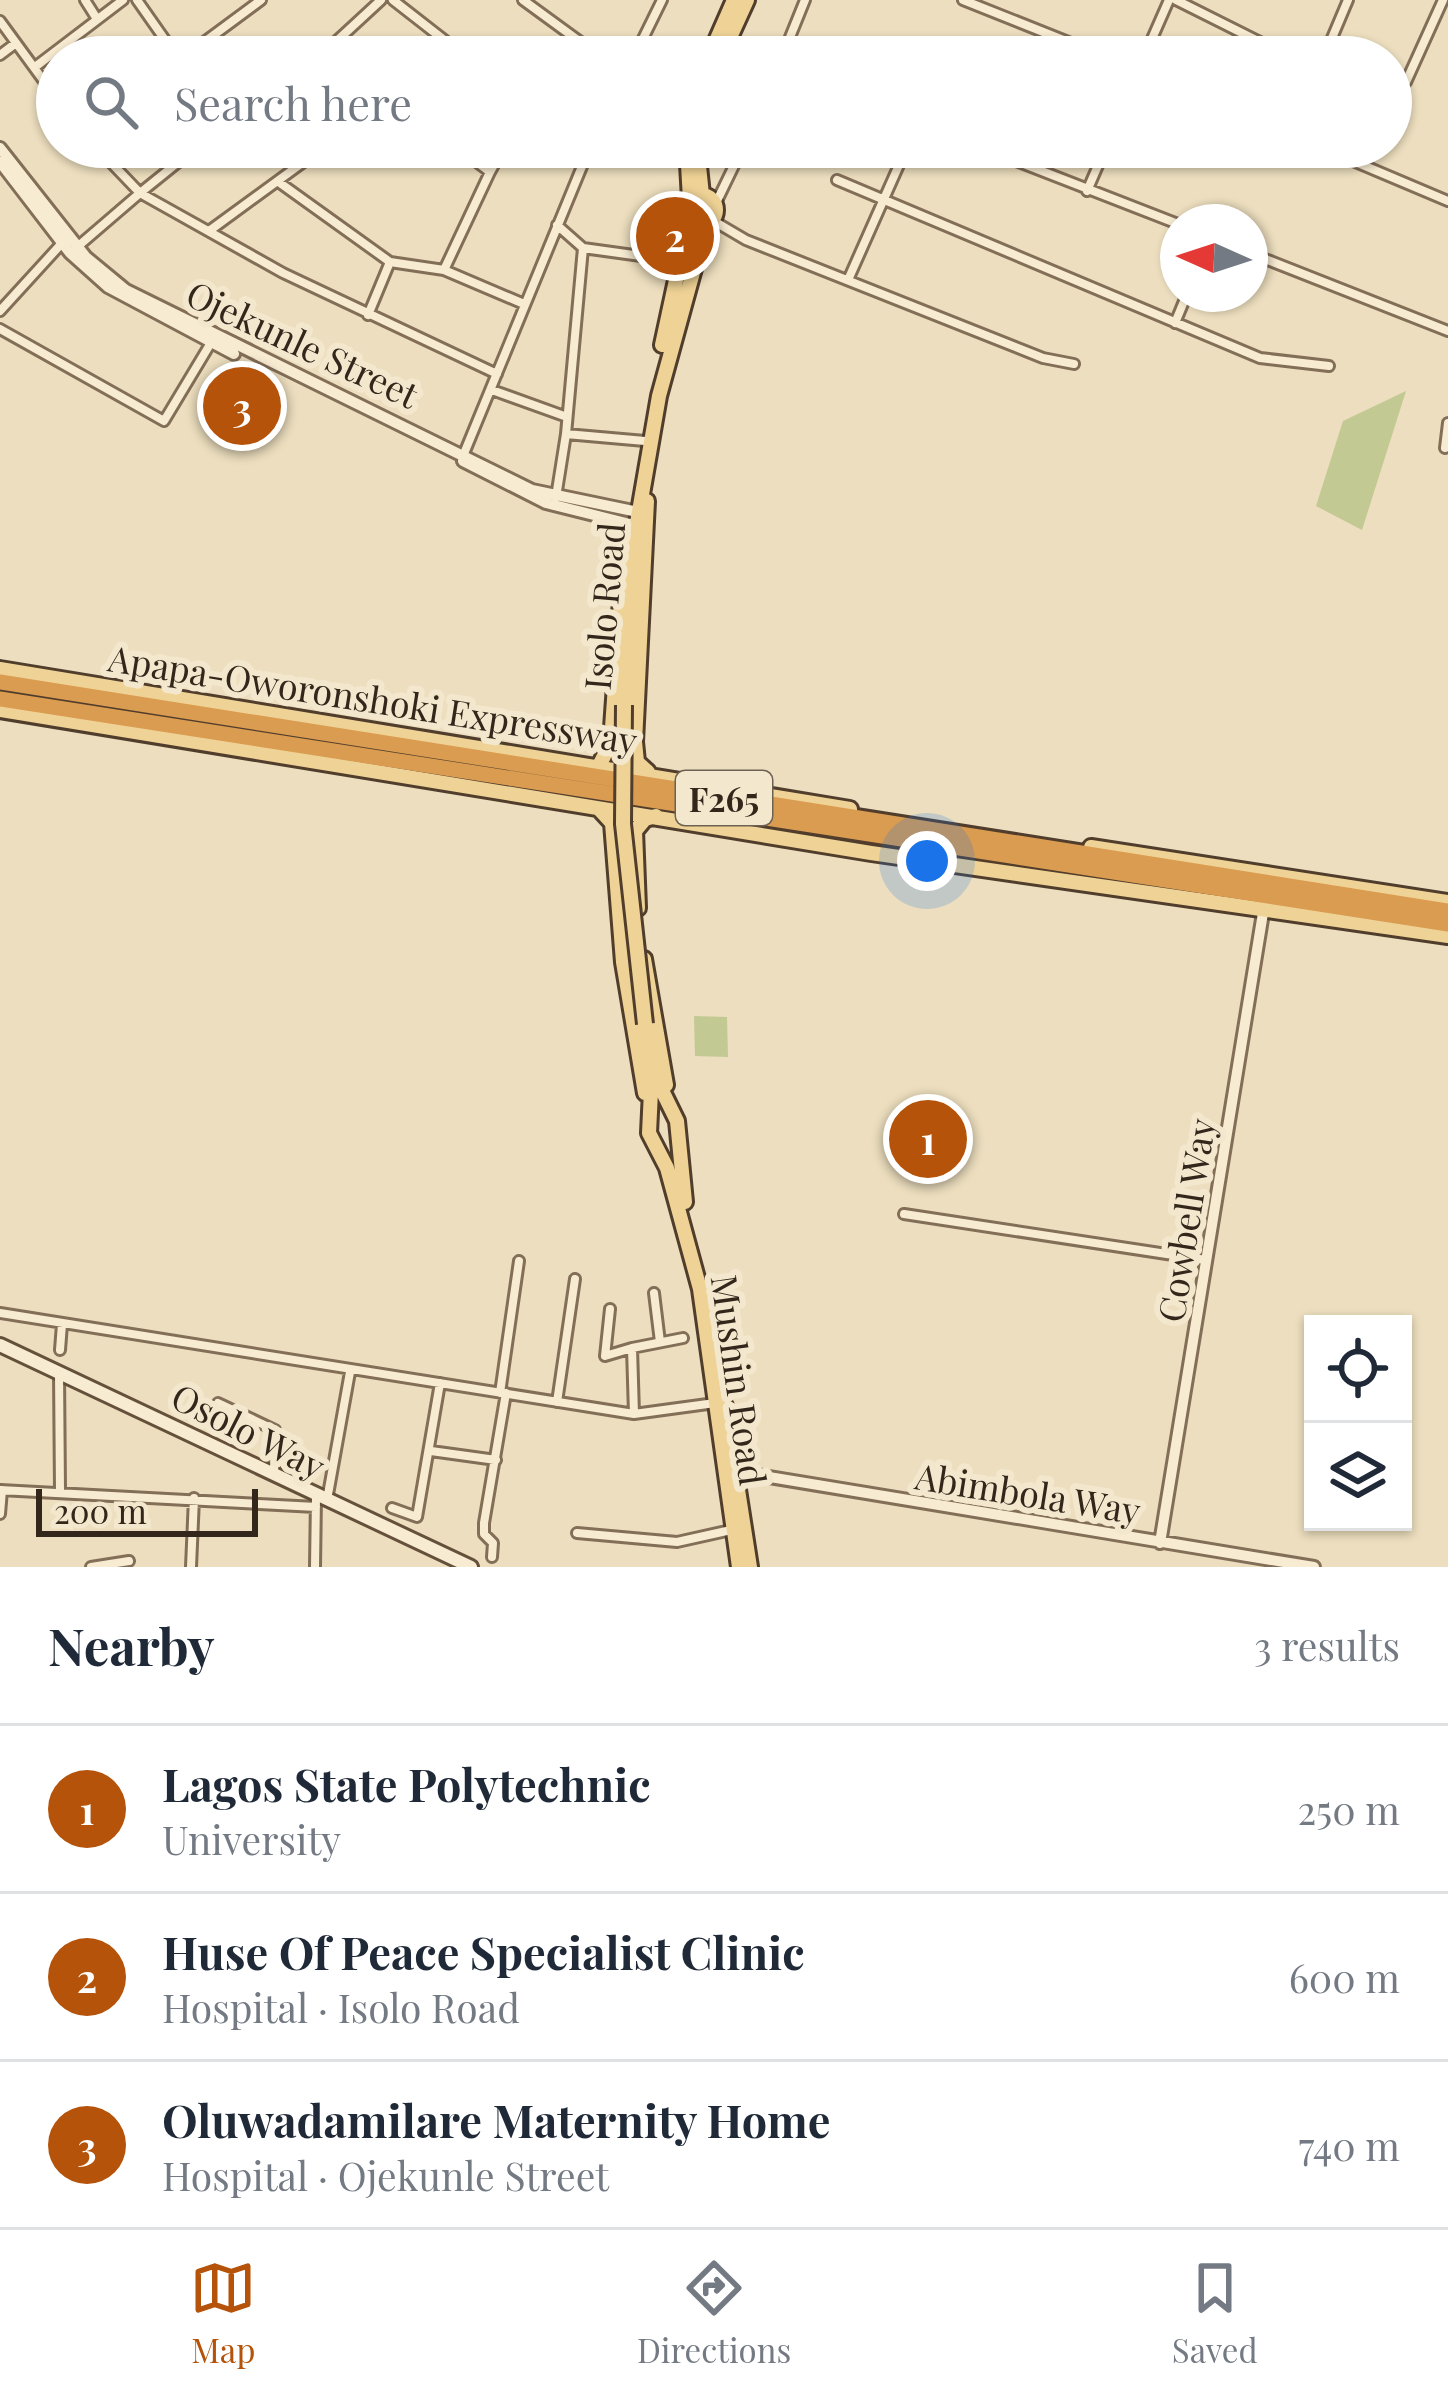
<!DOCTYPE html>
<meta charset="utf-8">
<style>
body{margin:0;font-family:"Playfair Display",serif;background:#f2f2f3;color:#1f2937}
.controls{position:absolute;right:36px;bottom:36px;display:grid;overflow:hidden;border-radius:0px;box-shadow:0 3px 9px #0004}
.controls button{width:108px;height:108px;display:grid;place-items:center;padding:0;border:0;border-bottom:3px solid #e0e1e3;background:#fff;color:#1f2937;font:60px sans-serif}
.compass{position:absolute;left:1160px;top:204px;width:108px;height:108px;border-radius:50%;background:#fff;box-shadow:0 3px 9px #0004;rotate:273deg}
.scale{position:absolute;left:36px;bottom:30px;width:222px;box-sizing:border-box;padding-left:12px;border:6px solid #33271c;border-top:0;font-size:33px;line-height:42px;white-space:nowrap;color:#33271c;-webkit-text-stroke:9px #f3e8cd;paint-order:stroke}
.you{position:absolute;left:927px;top:861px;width:42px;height:42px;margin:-30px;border:9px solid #fff;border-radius:50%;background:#1a73e8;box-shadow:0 0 0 18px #1a73e833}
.badge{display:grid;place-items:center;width:78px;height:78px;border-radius:50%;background:#b45309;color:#fff;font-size:39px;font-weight:700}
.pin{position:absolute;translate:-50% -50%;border:6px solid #fff;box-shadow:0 3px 12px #0006}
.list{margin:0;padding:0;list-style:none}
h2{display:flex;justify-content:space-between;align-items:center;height:156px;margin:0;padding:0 48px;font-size:51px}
h2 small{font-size:39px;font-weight:400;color:#747a83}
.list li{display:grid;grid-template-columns:78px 1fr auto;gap:36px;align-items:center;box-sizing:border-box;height:168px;padding:0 48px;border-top:3px solid #e0e1e3}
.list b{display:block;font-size:45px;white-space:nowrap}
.list p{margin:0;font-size:39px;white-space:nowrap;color:#747a83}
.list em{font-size:39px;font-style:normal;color:#747a83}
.icon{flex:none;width:66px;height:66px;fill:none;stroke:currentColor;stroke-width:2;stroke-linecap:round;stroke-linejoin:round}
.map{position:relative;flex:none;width:1448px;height:1567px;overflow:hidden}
.search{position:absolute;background:#fff;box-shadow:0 3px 9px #0004;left:36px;right:36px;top:36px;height:132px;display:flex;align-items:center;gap:30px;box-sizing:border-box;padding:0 42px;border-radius:66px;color:#747a83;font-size:45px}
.sheet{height:660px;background:#fff}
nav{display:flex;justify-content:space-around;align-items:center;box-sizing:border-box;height:168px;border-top:3px solid #e0e1e3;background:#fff;font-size:33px;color:#747a83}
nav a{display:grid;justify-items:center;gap:6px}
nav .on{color:#b45309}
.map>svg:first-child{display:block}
.green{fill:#c3c993}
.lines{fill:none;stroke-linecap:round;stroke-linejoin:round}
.minor-casing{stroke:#836e58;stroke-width:14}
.tertiary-casing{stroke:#836e58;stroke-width:16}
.secondary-casing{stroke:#65503b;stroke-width:18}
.primary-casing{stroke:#513d2c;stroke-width:20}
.motorway-casing{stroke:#513d2c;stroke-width:21}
.minor{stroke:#f7ebd1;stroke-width:8}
.tertiary{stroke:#f7ebd1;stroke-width:10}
.secondary{stroke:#f7ebd1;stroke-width:12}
.primary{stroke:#efd396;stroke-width:14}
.motorway{stroke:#da9c50;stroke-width:15}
.primary-bridge-casing{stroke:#513d2c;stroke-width:20;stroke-linecap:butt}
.primary-bridge{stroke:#efd396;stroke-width:14}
.labels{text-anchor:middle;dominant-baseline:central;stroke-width:12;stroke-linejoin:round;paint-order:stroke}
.shield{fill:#f3e8cd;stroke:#6d6151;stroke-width:3}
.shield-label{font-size:33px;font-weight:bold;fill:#33271c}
.street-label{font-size:36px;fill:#33271c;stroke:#f3e8cd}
</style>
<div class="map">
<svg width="1448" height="1567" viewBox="0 0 1448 1567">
<rect width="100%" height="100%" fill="#ecdebe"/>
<path class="green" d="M1406,391l-44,139 -46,-24 27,-85z
M694,1016l33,1 1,40 -33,-1z"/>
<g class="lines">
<defs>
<path id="minor" d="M85,0l12,19
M137,0l40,57
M393,0l73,57
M523,0l78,57
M963,0l143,57
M1176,0l114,57
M0,21l57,78
M729,42l32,15
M328,49l53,-49
M0,55l16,-12
M184,57l77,-57
M315,57l13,-8 10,8
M634,57l28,-57
M782,57l23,-57
M1144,57l25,-57
M1324,57l24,-57
M35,67l88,-67
M1391,87l15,-5 37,-82
M96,147l44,46 57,-46
M980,147l198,77
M1320,147l128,54
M490,172l14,-25
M837,180l423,178 69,8
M280,183l110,79 -22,53
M1087,191l19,-44
M715,205l28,-58
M712,220l34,20 297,118 31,6
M557,225l26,23
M209,231l115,-84
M76,248l64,-55 143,80 214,101
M1250,253l198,78
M390,262l54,8 46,-98 -33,-25
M444,270l80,34
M848,280l59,-133
M0,311l63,-69
M1175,323l12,-29
M0,329l164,92 48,-80
M492,390l75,27
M566,434l17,-186 94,13
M1445,448l3,-25
M463,456l127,-309
M556,497l10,-63 79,7
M904,1214l302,46
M654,1293l6,49
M610,1309l-5,47 27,-8
M0,1313l634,101 81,-11
M60,1350l2,-26
M59,1372l1,119
M500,1393l19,-132
M557,1402l18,-123
M218,1403l57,27 -1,43
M634,1414l-2,-66 51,-10
M431,1451l65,9
M0,1490l316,17
M327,1500l23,-128
M392,1508l25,9 23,-134
M0,1514l2,-24
M577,1533l100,9 54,-12
M492,1557l1,-14 -9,-9v-11l22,-130
M91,1567l38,-6
M191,1567l3,-69
M315,1567l1,-70"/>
<path id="tertiary" d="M0,148l86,109 40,33 406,200 101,21
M0,162l70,91 38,34 126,67
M463,461l83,42 84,21
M733,1471l581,96
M1160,1543l104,-636"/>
<path id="secondary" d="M0,1345l471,222"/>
<path id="primary" d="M709,57l25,-57
M721,57l26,-57
M687,147l3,52
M697,147l5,48
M686 210a15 15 0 1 1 30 0a15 15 0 1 1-30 0Z
M662,345l27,-125
M647,501l-12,241 2,20 11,10
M0,669l850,140
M624,705l9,-159 26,-150 47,-171
M0,710l871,143 577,83
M599,766l12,-24 13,-184
M600,810l12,13 11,139 22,131
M1091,847l357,55
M638,908l-3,-77 10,-12 11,-3
M644,959l22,126
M645,1024l7,46 -3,63 18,35 33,121 39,278
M652,1070l25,51 8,81
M708,1287l14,91
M725,1406l25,161"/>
<path id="motorway" d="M0,682l1448,229
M0,699l1448,225"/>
</defs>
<use href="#minor" class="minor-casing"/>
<use href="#tertiary" class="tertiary-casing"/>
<use href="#secondary" class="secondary-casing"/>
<use href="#primary" class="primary-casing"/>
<use href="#motorway" class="motorway-casing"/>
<use href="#minor" class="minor"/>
<use href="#tertiary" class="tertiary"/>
<use href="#secondary" class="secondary"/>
<use href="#primary" class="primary"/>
<use href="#motorway" class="motorway"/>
<defs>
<path id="primary-bridge" d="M624,705l-1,119 22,200"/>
</defs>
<use href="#primary-bridge" class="primary-bridge-casing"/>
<use href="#primary-bridge" class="primary-bridge"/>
</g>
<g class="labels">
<rect class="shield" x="676" y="771" width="96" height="54" rx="9"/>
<g class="shield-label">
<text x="724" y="798">F265</text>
</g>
<g class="street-label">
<text transform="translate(303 343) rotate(25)">Ojekunle Street</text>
<text transform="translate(603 606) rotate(-85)">Isolo Road</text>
<text transform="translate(373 698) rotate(9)">Apapa-Oworonshoki Expressway</text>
<text transform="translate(1185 1220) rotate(-81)">Cowbell Way</text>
<text transform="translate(740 1380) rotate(82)">Mushin Road</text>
<text transform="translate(249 1430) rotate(27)">Osolo Way</text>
<text transform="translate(1028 1492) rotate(9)">Abimbola Way</text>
</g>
</g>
</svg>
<div class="controls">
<button><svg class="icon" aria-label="locate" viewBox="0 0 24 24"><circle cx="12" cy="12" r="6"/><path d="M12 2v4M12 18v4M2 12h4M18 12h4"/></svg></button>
<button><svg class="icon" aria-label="layers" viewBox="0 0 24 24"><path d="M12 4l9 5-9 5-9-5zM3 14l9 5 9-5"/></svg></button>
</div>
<svg class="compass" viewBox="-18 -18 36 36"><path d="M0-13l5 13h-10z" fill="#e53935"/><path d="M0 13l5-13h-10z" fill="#747a83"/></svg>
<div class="scale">200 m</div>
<div class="you"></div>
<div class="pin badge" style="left:928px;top:1139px">1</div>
<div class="pin badge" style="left:675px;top:236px">2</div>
<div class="pin badge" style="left:242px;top:406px">3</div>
<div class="search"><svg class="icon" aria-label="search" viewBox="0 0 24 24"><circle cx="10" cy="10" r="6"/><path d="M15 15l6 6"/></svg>Search here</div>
</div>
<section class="sheet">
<h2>Nearby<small>3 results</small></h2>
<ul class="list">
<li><span class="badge">1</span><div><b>Lagos State Polytechnic</b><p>University</p></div><em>250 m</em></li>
<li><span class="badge">2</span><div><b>Huse Of Peace Specialist Clinic</b><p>Hospital · Isolo Road</p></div><em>600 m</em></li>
<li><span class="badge">3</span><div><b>Oluwadamilare Maternity Home</b><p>Hospital · Ojekunle Street</p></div><em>740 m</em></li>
</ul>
</section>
<nav>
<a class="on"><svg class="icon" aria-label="map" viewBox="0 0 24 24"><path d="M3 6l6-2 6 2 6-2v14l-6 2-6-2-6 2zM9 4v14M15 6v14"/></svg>Map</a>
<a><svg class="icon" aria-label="directions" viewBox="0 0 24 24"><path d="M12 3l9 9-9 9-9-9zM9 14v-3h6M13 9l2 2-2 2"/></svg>Directions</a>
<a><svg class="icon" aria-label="saved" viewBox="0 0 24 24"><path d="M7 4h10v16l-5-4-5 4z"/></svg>Saved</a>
</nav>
